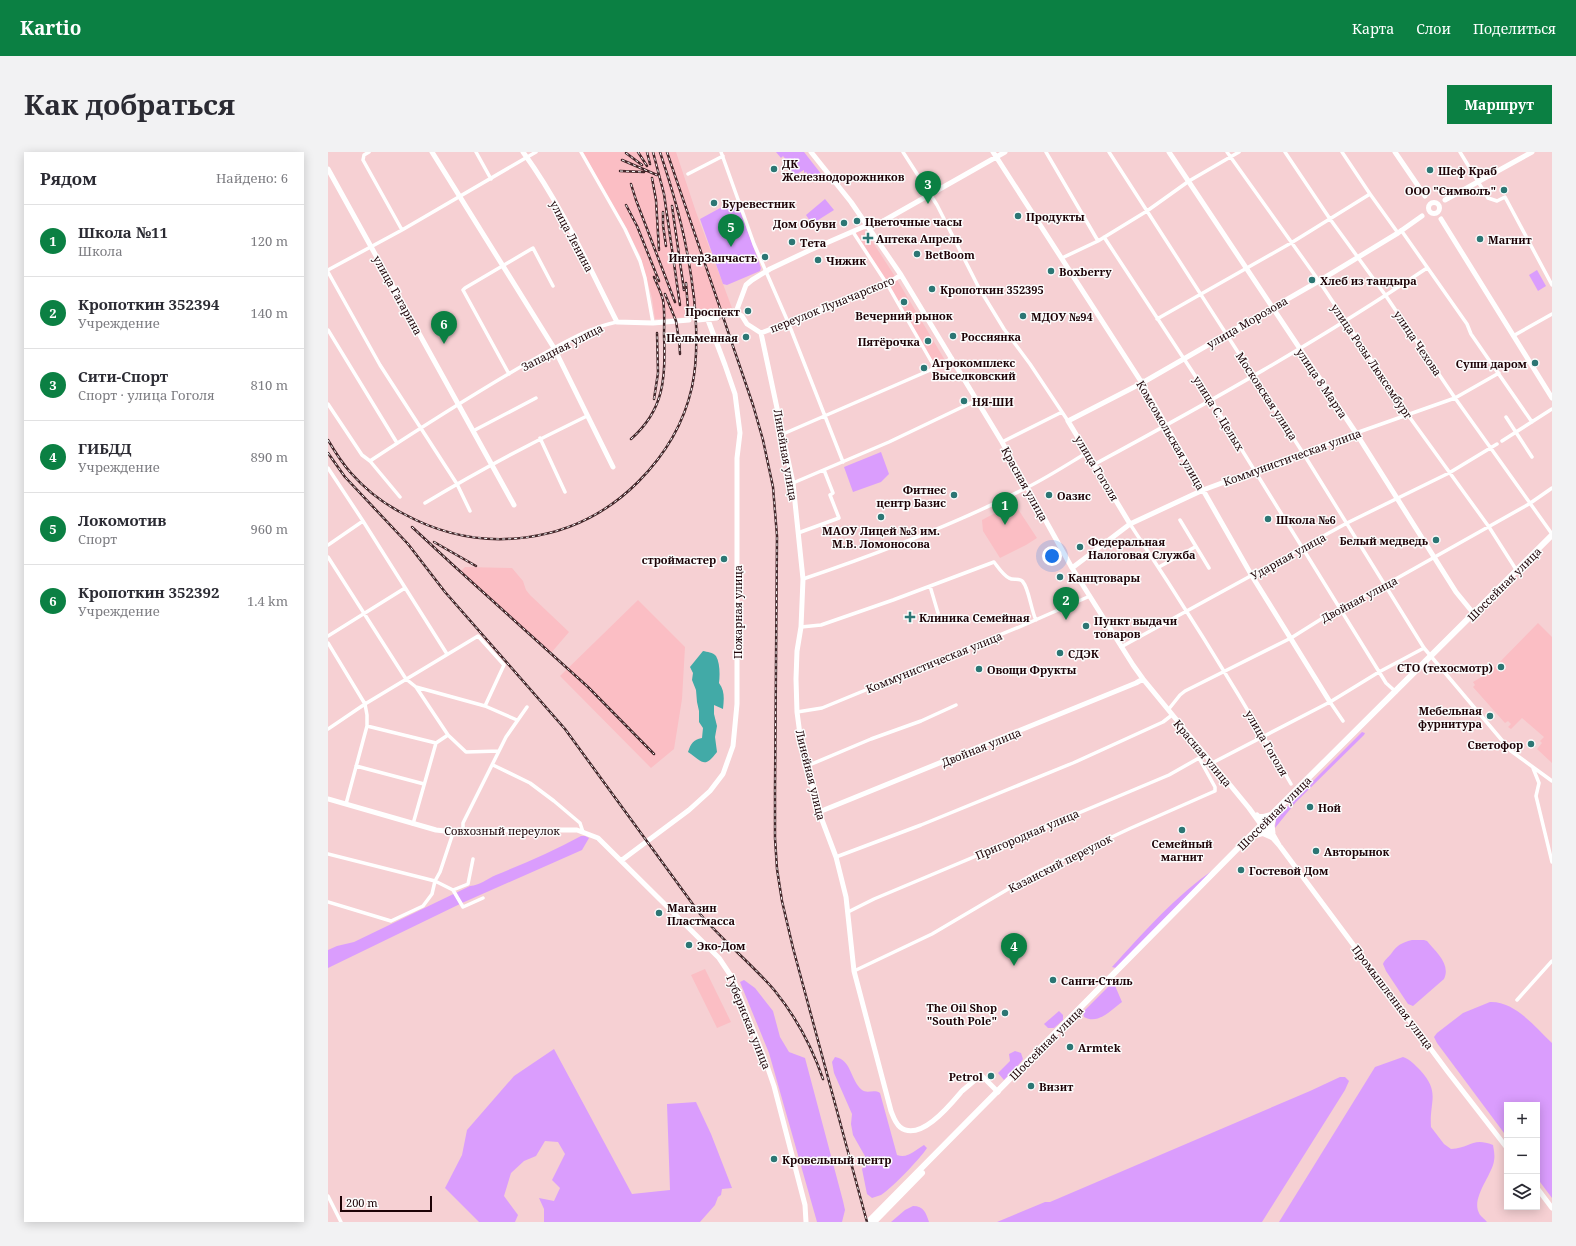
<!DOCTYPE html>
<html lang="ru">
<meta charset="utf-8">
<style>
body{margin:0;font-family:"Noto Serif",serif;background:#f2f2f3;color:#2b2b33}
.controls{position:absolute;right:12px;bottom:12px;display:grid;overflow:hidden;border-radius:0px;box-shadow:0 2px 10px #0003}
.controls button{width:36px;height:36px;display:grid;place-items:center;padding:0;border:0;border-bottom:1px solid #e1e1e2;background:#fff;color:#2b2b33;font:20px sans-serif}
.scale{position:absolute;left:12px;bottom:10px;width:92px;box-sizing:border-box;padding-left:4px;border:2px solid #1d0206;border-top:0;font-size:11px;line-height:14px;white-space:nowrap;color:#1d0206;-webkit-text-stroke:3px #fcfcfc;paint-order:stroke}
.you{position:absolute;left:724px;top:404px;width:14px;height:14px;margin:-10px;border:3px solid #fff;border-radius:50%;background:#1a73e8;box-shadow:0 0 0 6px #1a73e833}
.badge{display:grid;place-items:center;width:26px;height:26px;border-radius:50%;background:#0b8043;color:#fff;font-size:13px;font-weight:700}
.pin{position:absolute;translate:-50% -33px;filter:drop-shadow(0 1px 2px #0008)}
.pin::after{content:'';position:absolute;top:21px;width:14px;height:12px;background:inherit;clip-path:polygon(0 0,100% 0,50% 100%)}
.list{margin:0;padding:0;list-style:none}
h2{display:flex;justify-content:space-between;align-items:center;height:52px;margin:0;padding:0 16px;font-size:17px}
h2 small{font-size:13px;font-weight:400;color:#7c7c81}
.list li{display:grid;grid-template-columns:26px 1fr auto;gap:12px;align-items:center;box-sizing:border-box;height:72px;padding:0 16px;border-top:1px solid #e1e1e2}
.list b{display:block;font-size:15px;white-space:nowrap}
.list p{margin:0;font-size:13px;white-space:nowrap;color:#7c7c81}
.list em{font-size:13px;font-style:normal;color:#7c7c81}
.icon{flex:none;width:22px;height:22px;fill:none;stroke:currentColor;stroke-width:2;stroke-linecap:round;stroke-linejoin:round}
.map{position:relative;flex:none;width:1224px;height:1070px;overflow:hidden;border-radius:0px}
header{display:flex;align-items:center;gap:24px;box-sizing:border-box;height:56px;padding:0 20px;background:#0b8043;color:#fff}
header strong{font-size:19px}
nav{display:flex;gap:22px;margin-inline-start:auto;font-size:14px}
.intro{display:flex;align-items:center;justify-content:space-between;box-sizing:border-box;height:96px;padding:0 24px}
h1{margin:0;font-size:28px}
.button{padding:10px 18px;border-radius:0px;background:#0b8043;color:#fff;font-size:14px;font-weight:700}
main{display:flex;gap:24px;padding:0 24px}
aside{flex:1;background:#fff;border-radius:0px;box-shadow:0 2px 10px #0003}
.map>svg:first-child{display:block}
.built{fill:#fbbec4}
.green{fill:#da9dfd}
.water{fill:#42aaa7}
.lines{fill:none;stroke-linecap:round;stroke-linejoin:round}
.secondary-tunnel{stroke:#d5b1b4;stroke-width:5;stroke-dasharray:5 2.5;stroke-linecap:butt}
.street{stroke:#fff;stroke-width:3.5}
.secondary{stroke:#fff;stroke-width:5}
.highway{stroke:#fff;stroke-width:6}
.rail-casing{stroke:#422629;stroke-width:2.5}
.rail{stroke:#fcfcfc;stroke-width:1;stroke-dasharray:3;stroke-linecap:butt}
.poi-dot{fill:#2c7674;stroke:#fcfcfc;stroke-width:1.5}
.labels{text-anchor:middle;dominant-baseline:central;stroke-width:3;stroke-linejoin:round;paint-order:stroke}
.poi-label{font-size:11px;font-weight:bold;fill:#1d0206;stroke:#fcfcfc;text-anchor:start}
.street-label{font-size:11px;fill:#1d0206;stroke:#fcfcfc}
</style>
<header>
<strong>Kartio</strong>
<nav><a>Карта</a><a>Слои</a><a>Поделиться</a></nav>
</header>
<div class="intro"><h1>Как добраться</h1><a class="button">Маршрут</a></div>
<main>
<aside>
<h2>Рядом<small>Найдено: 6</small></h2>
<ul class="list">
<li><span class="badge">1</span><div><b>Школа №11</b><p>Школа</p></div><em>120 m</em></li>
<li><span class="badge">2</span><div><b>Кропоткин 352394</b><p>Учреждение</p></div><em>140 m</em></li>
<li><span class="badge">3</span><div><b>Сити-Спорт</b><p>Спорт · улица Гоголя</p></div><em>810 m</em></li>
<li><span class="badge">4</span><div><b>ГИБДД</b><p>Учреждение</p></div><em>890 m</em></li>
<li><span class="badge">5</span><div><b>Локомотив</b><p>Спорт</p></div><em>960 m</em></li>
<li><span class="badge">6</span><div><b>Кропоткин 352392</b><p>Учреждение</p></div><em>1.4 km</em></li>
</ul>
</aside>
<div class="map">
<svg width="1224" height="1070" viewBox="0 0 1224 1070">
<rect width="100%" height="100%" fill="#f6d0d3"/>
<path class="built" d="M255,0h93l20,60 36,96 -19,8 -58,3 -3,-21 -12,-43z
M535,75l33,51 50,84 -11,6 -48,-84 -34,-52z
M686,351l23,35 -11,7 -26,13 -17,-27 -1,-11z
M137,415l47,1 11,13 3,9 4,5 39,37 -18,21 -90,-82z
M310,448l47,47 -3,52 -8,50 -23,19 -91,-92z
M1210,471l14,14v126l-15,-14 5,-6 -2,-2 4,-4 -22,-19 -11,11 -3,-2 3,-3 -3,-3 -3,2 -32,-36 2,-2 -2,-3 17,-10z
M377,817l26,53 -14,6 -26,-53z"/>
<path class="green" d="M448,0h28l18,23 -8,6 -8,-9 -2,1v-3l-9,5 -6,-7 2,-2 -8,-10 -2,2z
M497,47l9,11 -19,12 -2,-3 -3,2 -4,-6z
M405,49l4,1 24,66 -1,3 -33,14 -4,-1 -23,-65z
M1209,118l9,16 -8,5 -9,-16z
M553,300l8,22 -8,8 -28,10 -9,-25z
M1034,580l3,1 -1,2 -68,67 -21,26 1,-9 4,-5z
M253,684h4l4,2 -7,12 -120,53 -134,65v-18l9,-4 17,-4 116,-56c10,-1 17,-7 26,-11 29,-12 58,-24 85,-39z
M888,716l-100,100 -4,-1c32,-35 64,-72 104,-99z
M1084,788h12l3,1c9,11 24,23 17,38l-31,27 -5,-2 -22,-33 -3,-7c2,-5 5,-6 8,-10 6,-9 10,-11 21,-14z
M416,828l11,8 18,23 7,26 9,15 16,6 38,143 2,9 -3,12h-25l-48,-169 -27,-66 -2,-5z
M786,829l2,7 6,14c-11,8 -24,23 -38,15l-1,-5z
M1162,850c25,-1 45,25 62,41v155l-15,-20v-73h-30v32l-70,-94 -3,-6 3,-4 26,-20z
M731,859l4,4v5l-9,8h-6l-4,-4z
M226,897l78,145 38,-4 -3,-86 29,-2 15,32 21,54 -10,1 -1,6 -3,2 -3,8 -15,17h-156v-13l-5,-11 15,3 6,-13 -8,-8 13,-26 -7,-12 -13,-1 -9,15 -12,5 -13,12 -7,23 14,19 -3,7h-36l-34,-34 17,-33 5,-25 47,-54z
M687,899l6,2 2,6 -2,3 -17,18 -6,-7 12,-12 -1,-7z
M507,905c17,3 15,23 27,33 5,4 12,-1 18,3l17,62c11,4 18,-5 27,-10l3,3c-7,11 -35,40 -46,47 -3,1 -6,2 -9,3l-5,-4 -5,-25 4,-6v-5l-13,-23 -2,-11 1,-10 -18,-41 -2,-11z
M1075,905c7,2 12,8 17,13 21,23 9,31 11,57l13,17 7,5c20,-1 21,-12 42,-4 1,6 2,10 1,16 -2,14 -23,37 -15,52 1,3 6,6 8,9h-208l96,-155z
M1012,925h5l4,4 -4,9 -83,132h-265l48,-20h5l260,-111z
M585,1054c11,0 13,7 16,16h-38l14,-12z"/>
<path class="water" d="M375,499c4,1 10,1 13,5 4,7 4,19 3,27 6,8 5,16 4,26l-9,-4v9l3,12 -2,11 2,15c-13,17 -14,10 -29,0 3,-9 5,-12 14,-14l1,-10 -4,-6v-11l-2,-9 -1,-12 -4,-10 1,-7 -3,-6z"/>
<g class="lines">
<path class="secondary-tunnel" d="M389,166l17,-5"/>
<path class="street" d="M41,0l-5,3 -1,5 39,70
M148,0l15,27
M253,0l44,77 15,32 5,17 8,45
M393,0l33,92 34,78 55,140
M575,0l34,53 42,83 25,41 26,35 38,57
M718,0l52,89
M781,0l194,301 121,195 87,103 41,30
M899,0l92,129 89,134 81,112 28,44
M957,0l45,67 56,77 69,102 97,136
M1014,0l28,42 28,39
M1132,0l28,46 9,3 8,-4 47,88
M360,22l35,-18
M1073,78l66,94 4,10 61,88
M525,80l34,52 48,84
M776,85l107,163 175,283 10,9
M734,106l36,-17 49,-30 42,-30 50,-29
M0,118l74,-40 134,-78
M0,120l52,93 77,119 13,27
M829,167l134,-76 79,-49
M0,178l69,113
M1185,184l39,-22
M181,222l-46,-84 2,-2 68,-40 20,38
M0,252l34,51 8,6 30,36
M1178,265l26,40
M145,279l63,-33
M1028,281l99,-35 44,-25
M455,282l152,-66 17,-10
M212,286l25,54
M1174,289l50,-32
M674,290l60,-30
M42,309c52,-34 105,-68 159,-99 28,-15 57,-34 88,-40
M767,312c113,-61 225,-124 332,-196
M0,316l35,53 84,133
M465,331l96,-41 88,-42
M97,351c53,-32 106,-60 162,-87
M852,368l29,48
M802,372c57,86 110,171 161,260
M470,381l41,-15 -9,-23 3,-2 -9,-23
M0,393l35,-24
M0,405l78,122 10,8 32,48 18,17 33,-1
M831,415l36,-20
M475,427c77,-26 153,-55 225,-92 20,-10 40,-23 60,-35
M602,434l8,27
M473,475l20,-2 72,-25 101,-38c4,5 9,13 15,16 4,3 11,-1 14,4 6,7 8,28 13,38
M0,484l77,-48
M0,491l37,61 2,11v11l-21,78
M793,495l226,-124 102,-50 48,-29
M88,535l69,19 32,14
M1002,550l13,19
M840,558l12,-15 5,-4 106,-53 35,-22 59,-31 144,-81 23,-16
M469,560l25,-4 202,-83 66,-29
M39,574l69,17
M0,577l37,-25 113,-68 26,29 -19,41
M884,611l118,-61 49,-30 45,-24
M165,613l37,18 24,18 26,22 3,9
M28,614l68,18
M479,614l64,-27 50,-18 35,-16
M1205,616l6,15 -3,13 16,66
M85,672l23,-81 12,-8
M135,678v-7l43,-86 21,-30
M0,702l107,27 18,9 15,-6 5,-25
M508,705l85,-32 152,-62 90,-41 9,-7
M125,738l10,17 20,-9
M0,750l63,19 32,-15 9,-12 3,-13 5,-9 14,-42
M520,760l26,-13 295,-124 30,-17 5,-4
M526,819l78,-37 105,-62 94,-44 84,-37v-4l-16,-29
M1189,848l35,-39
M0,1044l13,26"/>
<path class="secondary" d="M104,0l122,196 59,119
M195,0c38,52 65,113 94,170l36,1 36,-3
M483,0l40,50 50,73 101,167 70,126 61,97 10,14 106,129 13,18 17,19
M665,0l149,231 110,193 78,126
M841,0l187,281 100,159 18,22
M1067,0l30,44
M0,17l186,336
M1117,48l87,-48
M1100.5 56a5.5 5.5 0 1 1 11 0a5.5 5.5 0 1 1-11 0Z
M1113,67l111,179
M408,160l6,4 5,8 14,9 32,150 10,96 -2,48 -4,24 -1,28 1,33 4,30 18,70 17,45 10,40 8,74 37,140c2,5 4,12 9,16 20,16 51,-23 62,-36 6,-5 13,-11 19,-16l17,17
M408,160l10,-27 6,-5 18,-11 38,-18 55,-24 15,-3 127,-72
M370,168l19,-2
M433,181l124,-48 16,-10
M802,372l-62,-103 74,-38 177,-102 79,-48 24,-17
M744,416l58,-44 73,-34 153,-57
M0,647l108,31 9,1 18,-1h114l21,8 121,120 14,21 31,78 10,29 31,119 1,17
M491,660l317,-129 7,-4
M929,663l14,16 8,14 169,227 59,76
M945,681l-1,-8 3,-12
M294,708l67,-50 21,-19 13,-17 10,-28 4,-42v-246l3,-25 -5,-39 -10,-29 -17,-45
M1209,1036l15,20"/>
<path class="highway" d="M931,665h5l7,-2
M925,684l10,-3 9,4
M540,1070l381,-385 303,-302
M546,1070l48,-49"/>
<defs>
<path id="rail" d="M310,0l9,14
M319,0l3,12
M325,0l11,42 16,111
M339,0l86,253 10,35 10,47 4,49 -2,254v48l2,31 5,32 11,47 74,274
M298,1l16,12
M294,8l35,15
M292,19l24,1
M324,26l4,22 3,50
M303,32l5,16 39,102
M298,53l11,21 22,55
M344,54l12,84
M335,60v13l3,21
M358,131l2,26
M337,142l11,27 3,20
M351,184l1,18
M326,247l4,-26 -1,-40
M303,287c33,-29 35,-61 33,-103 0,-12 1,-25 -1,-36 -2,-8 -6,-16 -9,-23
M0,288c7,12 14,23 23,33 14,16 33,31 53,41 77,42 171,31 234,-32 26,-26 46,-59 54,-95 6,-29 5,-60 2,-89 -6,-53 -17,-95 -34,-146
M0,301l17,24 63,67 37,48 120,137 135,185c23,27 52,50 75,77 21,26 37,56 48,88
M84,375l41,38 135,122 66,67
M106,390l42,24"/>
</defs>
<use href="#rail" class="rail-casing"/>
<use href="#rail" class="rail"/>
</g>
<g class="poi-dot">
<circle cx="446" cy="17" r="4"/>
<circle cx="1102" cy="18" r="4"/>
<circle cx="1176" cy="38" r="4"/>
<circle cx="386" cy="51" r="4"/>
<circle cx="690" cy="64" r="4"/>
<circle cx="529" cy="69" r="4"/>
<circle cx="516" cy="71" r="4"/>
<path d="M538 80h4v4h4v4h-4v4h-4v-4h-4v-4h4z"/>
<circle cx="1152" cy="87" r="4"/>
<circle cx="464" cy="90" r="4"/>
<circle cx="589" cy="102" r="4"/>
<circle cx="437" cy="105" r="4"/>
<circle cx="490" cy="108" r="4"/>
<circle cx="723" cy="119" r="4"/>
<circle cx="984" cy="128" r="4"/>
<circle cx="604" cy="137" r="4"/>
<circle cx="576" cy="150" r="4"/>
<circle cx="420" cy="159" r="4"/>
<circle cx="695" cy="164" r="4"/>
<circle cx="625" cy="184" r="4"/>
<circle cx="418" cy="185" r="4"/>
<circle cx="600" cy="189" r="4"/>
<circle cx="1207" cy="211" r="4"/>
<circle cx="596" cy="216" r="4"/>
<circle cx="636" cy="249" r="4"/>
<circle cx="626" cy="343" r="4"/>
<circle cx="721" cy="343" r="4"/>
<circle cx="553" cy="365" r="4"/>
<circle cx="940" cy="367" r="4"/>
<circle cx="1108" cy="388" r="4"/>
<circle cx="752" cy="395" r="4"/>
<circle cx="396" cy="407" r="4"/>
<circle cx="732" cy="425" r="4"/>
<path d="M580 459h4v4h4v4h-4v4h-4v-4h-4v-4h4z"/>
<circle cx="758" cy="474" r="4"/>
<circle cx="732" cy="501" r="4"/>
<circle cx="1173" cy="515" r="4"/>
<circle cx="651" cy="517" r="4"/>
<circle cx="1162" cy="564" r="4"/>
<circle cx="1203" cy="592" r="4"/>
<circle cx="982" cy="655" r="4"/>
<circle cx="854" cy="678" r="4"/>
<circle cx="988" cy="699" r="4"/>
<circle cx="913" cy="718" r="4"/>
<circle cx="331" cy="761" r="4"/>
<circle cx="361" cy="793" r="4"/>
<circle cx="725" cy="828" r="4"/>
<circle cx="677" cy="861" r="4"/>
<circle cx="742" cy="895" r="4"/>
<circle cx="663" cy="924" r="4"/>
<circle cx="703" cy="934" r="4"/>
<circle cx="446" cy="1007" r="4"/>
</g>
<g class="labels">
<g class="poi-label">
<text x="454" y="11">ДК<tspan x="454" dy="13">Железнодорожников</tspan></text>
<text x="1110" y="18">Шеф Краб</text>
<text x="1168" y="38" text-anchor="end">ООО "Символъ"</text>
<text x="394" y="51">Буревестник</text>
<text x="698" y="64">Продукты</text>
<text x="537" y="69">Цветочные часы</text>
<text x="508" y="71" text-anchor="end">Дом Обуви</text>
<text x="548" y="86">Аптека Апрель</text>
<text x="1160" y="87">Магнит</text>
<text x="472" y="90">Тета</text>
<text x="597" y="102">BetBoom</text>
<text x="429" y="105" text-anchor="end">ИнтерЗапчасть</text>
<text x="498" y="108">Чижик</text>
<text x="731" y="119">Boxberry</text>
<text x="992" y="128">Хлеб из тандыра</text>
<text x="612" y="137">Кропоткин 352395</text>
<text x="412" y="159" text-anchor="end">Проспект</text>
<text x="576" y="163" text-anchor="middle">Вечерний рынок</text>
<text x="703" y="164">МДОУ №94</text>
<text x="633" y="184">Россиянка</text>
<text x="410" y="185" text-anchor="end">Пельменная</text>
<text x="592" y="189" text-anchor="end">Пятёрочка</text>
<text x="604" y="210">Агрокомплекс<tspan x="604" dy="13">Выселковский</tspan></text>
<text x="1199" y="211" text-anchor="end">Суши даром</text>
<text x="644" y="249">НЯ-ШИ</text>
<text x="618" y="337" text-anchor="end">Фитнес<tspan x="618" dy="13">центр Базис</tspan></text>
<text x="729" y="343">Оазис</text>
<text x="948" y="367">Школа №6</text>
<text x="553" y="378" text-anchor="middle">МАОУ Лицей №3 им.<tspan x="553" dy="13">М.В. Ломоносова</tspan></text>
<text x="1100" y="388" text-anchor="end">Белый медведь</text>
<text x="760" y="389">Федеральная<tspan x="760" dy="13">Налоговая Служба</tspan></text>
<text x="388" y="407" text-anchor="end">строймастер</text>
<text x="740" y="425">Канцтовары</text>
<text x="591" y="465">Клиника Семейная</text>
<text x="766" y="468">Пункт выдачи<tspan x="766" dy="13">товаров</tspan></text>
<text x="740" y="501">СДЭК</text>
<text x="1165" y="515" text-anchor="end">СТО (техосмотр)</text>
<text x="659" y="517">Овощи Фрукты</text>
<text x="1154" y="558" text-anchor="end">Мебельная<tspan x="1154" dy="13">фурнитура</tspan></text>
<text x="1195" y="592" text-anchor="end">Светофор</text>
<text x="990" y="655">Ной</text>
<text x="854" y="691" text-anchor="middle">Семейный<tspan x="854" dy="13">магнит</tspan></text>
<text x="996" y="699">Авторынок</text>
<text x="921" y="718">Гостевой Дом</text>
<text x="339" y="755">Магазин<tspan x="339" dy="13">Пластмасса</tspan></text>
<text x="369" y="793">Эко-Дом</text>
<text x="733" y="828">Санги-Стиль</text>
<text x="669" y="855" text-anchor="end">The Oil Shop<tspan x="669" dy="13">"South Pole"</tspan></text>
<text x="750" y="895">Armtek</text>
<text x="655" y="924" text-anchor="end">Petrol</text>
<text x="711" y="934">Визит</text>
<text x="454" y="1007">Кровельный центр</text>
</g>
<g class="street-label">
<text transform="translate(244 84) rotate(62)">улица Ленина</text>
<text transform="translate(70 143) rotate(61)">улица Гагарина</text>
<text transform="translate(504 152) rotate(-22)">переулок Луначарского</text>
<text transform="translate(919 170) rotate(-30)">улица Морозова</text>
<text transform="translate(1090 191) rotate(56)">улица Чехова</text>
<text transform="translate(234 195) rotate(-27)">Западная улица</text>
<text transform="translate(1044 209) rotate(56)">улица Розы Люксембург</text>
<text transform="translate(994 231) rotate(56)">улица 8 Марта</text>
<text transform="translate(939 244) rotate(57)">Московская улица</text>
<text transform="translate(891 261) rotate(58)">улица С. Целых</text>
<text transform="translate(843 283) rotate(60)">Комсомольская улица</text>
<text transform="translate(458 303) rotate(80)">Линейная улица</text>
<text transform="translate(964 305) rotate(-20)">Коммунистическая улица</text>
<text transform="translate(769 316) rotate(59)">улица Гоголя</text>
<text transform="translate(697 332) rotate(61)">Красная улица</text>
<text transform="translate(960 404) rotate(-29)">Ударная улица</text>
<text transform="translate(1176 432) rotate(-45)">Шоссейная улица</text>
<text transform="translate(1031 447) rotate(-28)">Двойная улица</text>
<text transform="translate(409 460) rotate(-90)">Пожарная улица</text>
<text transform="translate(606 510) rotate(-22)">Коммунистическая улица</text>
<text transform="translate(939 591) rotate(60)">улица Гоголя</text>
<text transform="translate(653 595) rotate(-22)">Двойная улица</text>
<text transform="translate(875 601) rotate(50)">Красная улица</text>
<text transform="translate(483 623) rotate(76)">Линейная улица</text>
<text transform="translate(946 661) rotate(-45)">Шоссейная улица</text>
<text x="174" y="678">Совхозный переулок</text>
<text transform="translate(699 682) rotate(-23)">Пригородная улица</text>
<text transform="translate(732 711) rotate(-27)">Казанский переулок</text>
<text transform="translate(1065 845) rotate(53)">Промышленная улица</text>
<text transform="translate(421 870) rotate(68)">Губернская улица</text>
<text transform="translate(718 891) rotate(-45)">Шоссейная улица</text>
</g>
</g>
</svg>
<div class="controls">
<button>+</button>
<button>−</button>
<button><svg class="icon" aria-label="layers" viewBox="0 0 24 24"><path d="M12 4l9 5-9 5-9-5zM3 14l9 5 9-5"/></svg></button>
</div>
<div class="scale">200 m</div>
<div class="you"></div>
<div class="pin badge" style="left:677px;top:373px">1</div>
<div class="pin badge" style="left:738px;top:468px">2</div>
<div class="pin badge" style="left:600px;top:52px">3</div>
<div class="pin badge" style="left:686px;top:814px">4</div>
<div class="pin badge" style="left:403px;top:95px">5</div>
<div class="pin badge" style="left:116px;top:192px">6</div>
</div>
</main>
